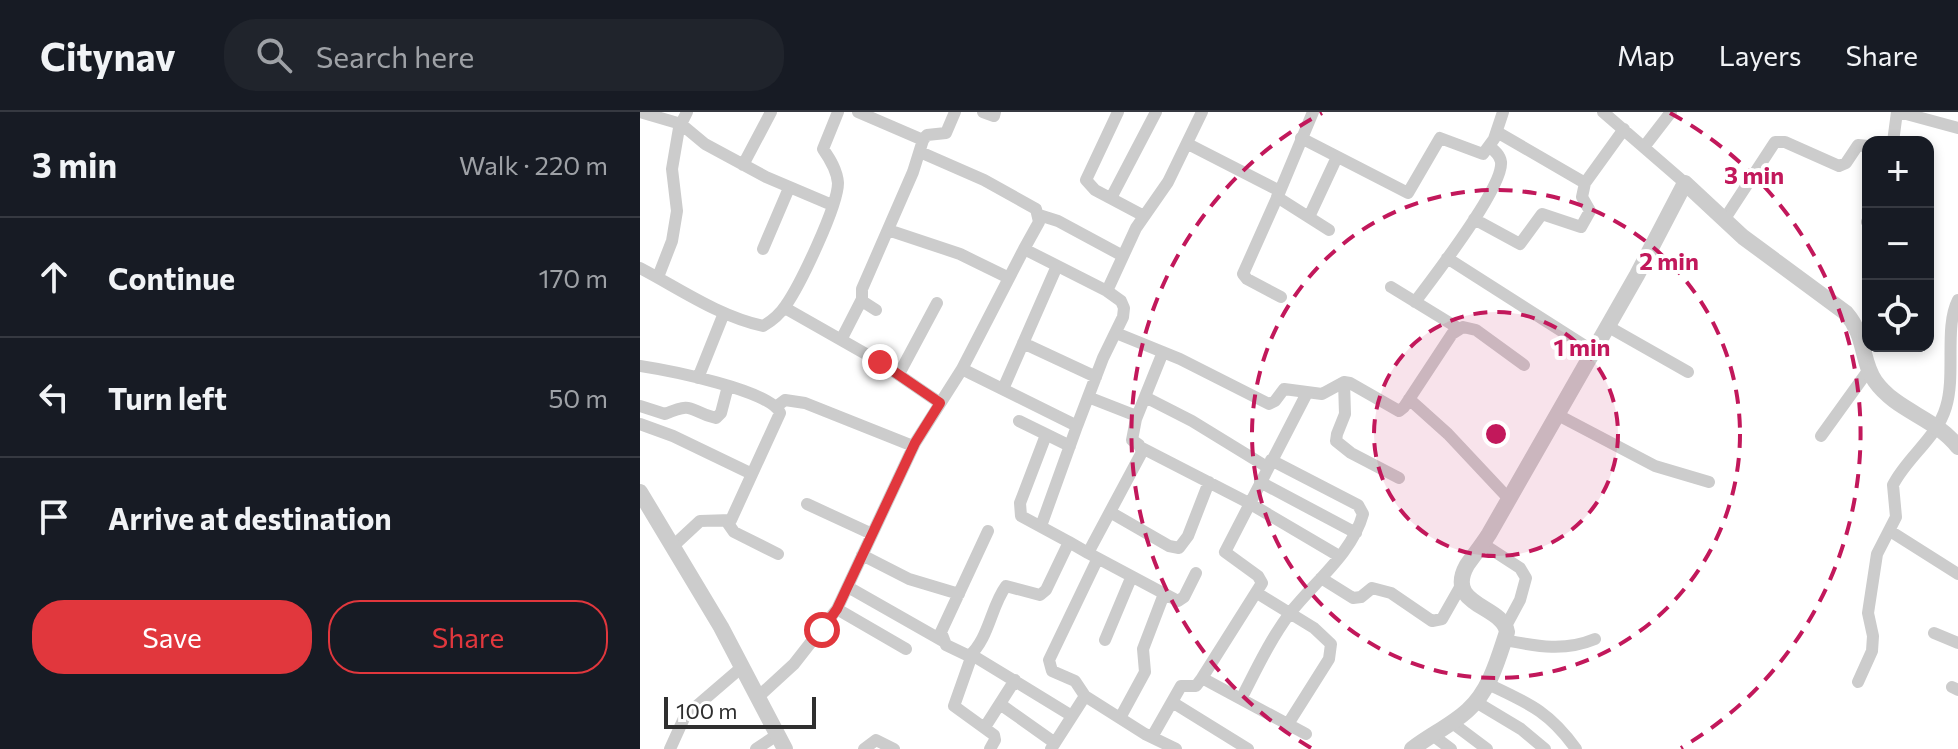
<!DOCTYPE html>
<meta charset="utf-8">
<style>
body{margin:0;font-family:Commissioner,sans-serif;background:#20242c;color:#f1f3f6}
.controls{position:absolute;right:24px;top:24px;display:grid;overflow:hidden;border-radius:16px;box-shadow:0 4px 12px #0003}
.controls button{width:72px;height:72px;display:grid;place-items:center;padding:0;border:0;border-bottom:2px solid #363941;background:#171b24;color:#f1f3f6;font:40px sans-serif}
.scale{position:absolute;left:24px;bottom:20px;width:152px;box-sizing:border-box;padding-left:8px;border:4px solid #2f2f2f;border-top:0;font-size:22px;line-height:28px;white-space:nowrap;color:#2f2f2f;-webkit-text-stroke:6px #fff;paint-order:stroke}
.stop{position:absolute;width:24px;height:24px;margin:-18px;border:6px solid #e1373d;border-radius:50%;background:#fff}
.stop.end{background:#e1373d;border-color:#fff;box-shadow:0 2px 8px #0008}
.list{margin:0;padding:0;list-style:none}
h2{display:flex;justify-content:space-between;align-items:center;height:104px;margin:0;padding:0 32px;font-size:34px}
h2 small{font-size:26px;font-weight:400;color:#9ea1a6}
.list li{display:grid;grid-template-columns:52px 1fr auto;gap:24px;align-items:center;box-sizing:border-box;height:120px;padding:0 32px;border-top:2px solid #363941}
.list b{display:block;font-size:30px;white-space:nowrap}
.list em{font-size:26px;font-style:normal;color:#9ea1a6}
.actions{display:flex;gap:16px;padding:24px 32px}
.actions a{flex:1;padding:18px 0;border:2px solid #e1373d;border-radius:32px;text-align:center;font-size:28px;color:#e1373d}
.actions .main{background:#e1373d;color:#fff}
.icon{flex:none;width:44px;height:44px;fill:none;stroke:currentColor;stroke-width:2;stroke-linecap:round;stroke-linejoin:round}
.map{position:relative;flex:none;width:1318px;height:637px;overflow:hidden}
header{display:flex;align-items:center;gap:48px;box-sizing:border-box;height:112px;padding:0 40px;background:#171b24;border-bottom:2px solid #363941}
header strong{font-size:38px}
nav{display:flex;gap:44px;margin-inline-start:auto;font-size:28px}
.search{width:560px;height:72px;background:#20242c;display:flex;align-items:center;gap:20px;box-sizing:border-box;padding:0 28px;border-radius:32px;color:#9ea1a6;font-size:30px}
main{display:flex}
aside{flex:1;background:#171b24}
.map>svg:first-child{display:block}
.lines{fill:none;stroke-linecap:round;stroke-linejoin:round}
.minor{stroke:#ccc;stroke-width:12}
.tertiary{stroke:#ccc;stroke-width:16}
.route{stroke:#e1373d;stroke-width:10}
.ring{fill:none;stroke:#c2185b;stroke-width:4;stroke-dasharray:14 10}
.centre{fill:#c2185b;stroke:#fff;stroke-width:4}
.ring-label{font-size:24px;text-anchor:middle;font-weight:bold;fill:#c2185b;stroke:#fff;stroke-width:8;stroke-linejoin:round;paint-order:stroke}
</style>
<header>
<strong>Citynav</strong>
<div class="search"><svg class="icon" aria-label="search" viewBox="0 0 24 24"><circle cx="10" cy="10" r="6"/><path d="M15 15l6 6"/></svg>Search here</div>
<nav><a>Map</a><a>Layers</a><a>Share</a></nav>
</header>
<main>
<aside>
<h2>3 min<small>Walk · 220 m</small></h2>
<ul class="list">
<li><svg class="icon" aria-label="ahead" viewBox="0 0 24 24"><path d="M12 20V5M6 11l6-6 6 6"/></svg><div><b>Continue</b></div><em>170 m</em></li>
<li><svg class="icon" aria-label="left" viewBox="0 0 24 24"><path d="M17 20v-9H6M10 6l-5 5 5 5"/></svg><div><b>Turn left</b></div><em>50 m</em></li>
<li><svg class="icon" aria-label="arrive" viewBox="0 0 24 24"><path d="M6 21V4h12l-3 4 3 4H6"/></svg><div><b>Arrive at destination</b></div></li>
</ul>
<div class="actions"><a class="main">Save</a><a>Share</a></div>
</aside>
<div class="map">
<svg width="1318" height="637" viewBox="0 0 1318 637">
<rect width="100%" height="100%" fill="#fff"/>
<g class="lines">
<path class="minor" d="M0,0l41,12 24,20 61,33 66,28
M218,0l65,28 4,-5 19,-2 9,-21
M343,0l11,4 1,-4
M478,0l-32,68 9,10 49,26
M963,0l82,71
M1259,0l59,16
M857,20l88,51
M661,26l107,55 32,-55 43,16 11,-15 9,-27
M1253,30l4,-30
M548,32l92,47 -37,83 4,5 34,18
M1004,35l27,-35
M280,40l64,28 52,29 3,13 -15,27
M103,53l28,-53
M640,79l33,-79
M637,85l52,33
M471,86l45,-86
M399,103l19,6 65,35
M669,105l28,-60
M834,107l46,25 22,-30 39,13 9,-16 -8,-14 3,-14 39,-54
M1084,108l51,-78h10l54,24 7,-3 12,-18 10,1
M1227,110l1,-2
M248,118l72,24 49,24
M123,137l26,-61
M807,146l146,93
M0,156c40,21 78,48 123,58 9,-5 17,-12 23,-21 14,-20 52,-99 52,-122 -1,-13 -8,-24 -15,-34l15,-37
M18,165l14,-36 5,-30 -5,-42 7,-41 8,-16
M751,175l67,41
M775,190c17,-23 89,-115 86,-140 -1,-7 -6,-11 -11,-15
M145,196l95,54 60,41
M236,198l-14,-9v-12l51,-117 10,-32
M967,214l81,46
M476,221l64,26 89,45 6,-3 9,-12 38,5 22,-12 6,1 49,28 5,-4 48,-73 11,-7 13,3 48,35
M201,228l21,-41
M383,231l73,34
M0,254c26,4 131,24 140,47l-49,107 -31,1 -28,26
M322,257l115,57 -36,100
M259,262l38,-71
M58,266l26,-65
M704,270l1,32 -8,20 -1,7 15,12 48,25
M363,277l54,-123
M448,285l46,18 2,4 -4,21 7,5 3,7 -54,101 90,48 6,-4 12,-24
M505,285l47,24 75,46
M769,287l39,35 61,65
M0,294l25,8c31,-13 22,-3 51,4l5,-5 7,-27
M137,294l8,-6 20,3 108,43
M916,302l99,52 54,16
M496,307l27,-67
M379,309l51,25
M0,312l33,12 79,38
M437,314l26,-68 20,-41 1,-9 -3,-7 -14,-10
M406,323l-26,68 1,13 48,26
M1181,324l49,-68
M502,336l107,55 90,53
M620,370l96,51
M167,392l65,30
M470,400l59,34 10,2 9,-12 21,-54
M87,410l7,10 44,22
M348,419l-47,101 5,13 23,11c20,-17 22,-50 37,-70l34,9 6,-5 23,-48 19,11
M1250,419l68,43
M843,432l37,24 6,10 -6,22 -14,26
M222,443l47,24 50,15
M681,466l32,20 8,-1 11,-9 19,5 41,28 10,-2 21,-37
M208,475l95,54
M617,481l57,35 17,16 -2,15 -41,65
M197,497l69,40
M1294,521l24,10
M465,528l26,-62
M864,528c32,6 60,12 91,-1
M562,566l104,56
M1218,570l14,-31 1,-15 -5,-23 9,-59 19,-37 -3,-32c14,-28 44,-47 53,-78 10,-32 -2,-80 12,-107
M848,572c40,19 61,27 88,65
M1312,575l6,3
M445,584l-10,-15 -23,-10 -3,-11 48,-100
M118,585l36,-33 43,-55 78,-166 47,-74 62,-120 83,42 29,-63 32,-46 34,-70
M601,587c15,-29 29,-59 49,-86 24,-31 62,-59 73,-99l-5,-9 -87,-45
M532,590l76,47
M836,590l45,27 24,20
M360,592l55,39
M480,606l25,-46 -2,-23 21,-55
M811,610l36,27
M345,615l30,-47
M791,622l20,15
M512,625l29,-51h15l6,-8 60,-95 -4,-7 -33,-24 82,-159
M30,637l15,-33 57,-49
M116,637l21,-14
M224,637l12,-9 18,9
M350,637l5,-9 -1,-5 -40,-29 18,-51 100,61
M411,637l34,-53 60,38 31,15"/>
<path class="tertiary" d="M0,380l81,135 64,122
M772,637c18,-14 40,-24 56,-39 22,-20 30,-51 39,-78 -4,-27 -63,-26 -40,-67 7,-10 15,-20 22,-31l148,-259 48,-92 58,54 103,76c20,23 15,48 29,68 21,30 61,37 83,66"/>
</g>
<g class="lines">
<path class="route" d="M182,518l15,-21 78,-166 25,-40 -60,-41"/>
</g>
<circle cx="856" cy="322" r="122" fill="#c2185b" fill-opacity=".12"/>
<g class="ring">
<circle cx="856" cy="322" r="122"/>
<circle cx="856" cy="322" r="244"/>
<path d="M671 636A365 365 0 0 1 682 1M1030 1A365 365 0 0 1 1041 636"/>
</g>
<circle cx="856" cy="322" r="12" class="centre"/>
<g class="ring-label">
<text x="1114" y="72">3 min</text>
<text x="1029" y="158">2 min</text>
<text x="942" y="244">1 min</text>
</g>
</svg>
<div class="controls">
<button>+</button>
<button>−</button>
<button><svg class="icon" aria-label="locate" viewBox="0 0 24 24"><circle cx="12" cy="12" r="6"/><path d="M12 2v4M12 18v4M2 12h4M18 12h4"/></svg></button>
</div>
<div class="scale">100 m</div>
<div class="stop" style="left:182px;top:518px"></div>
<div class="stop end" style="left:240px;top:250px"></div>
</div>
</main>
